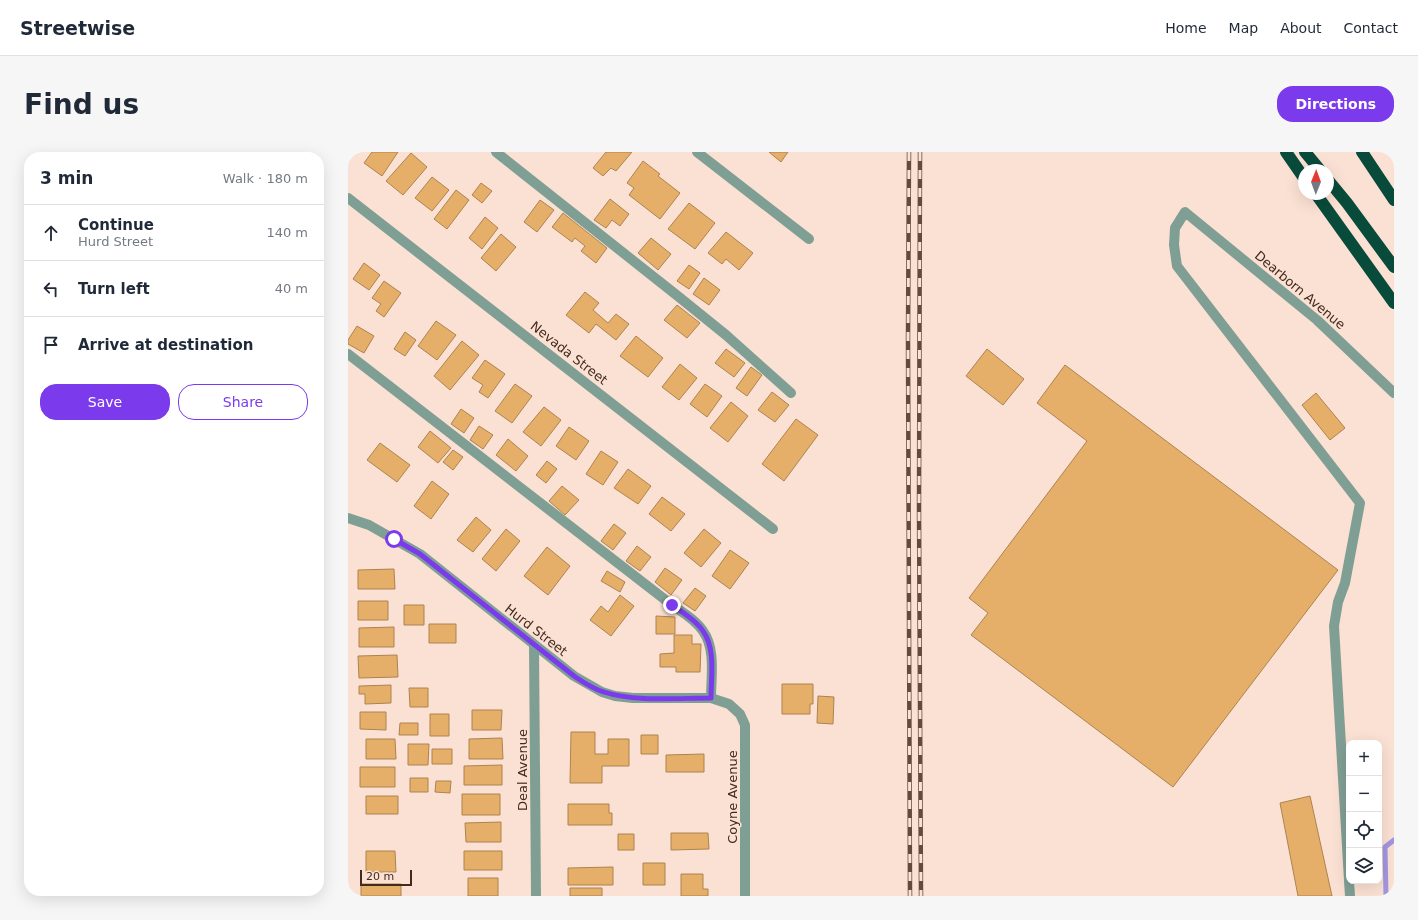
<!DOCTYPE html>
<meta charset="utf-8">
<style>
body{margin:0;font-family:"DejaVu Sans",sans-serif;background:#f6f6f7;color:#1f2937}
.controls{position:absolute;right:12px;bottom:12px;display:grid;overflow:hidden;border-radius:8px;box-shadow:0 4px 16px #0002}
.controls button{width:36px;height:36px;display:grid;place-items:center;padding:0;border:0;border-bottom:1px solid #e0e1e3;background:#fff;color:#1f2937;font:20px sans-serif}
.compass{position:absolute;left:950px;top:12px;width:36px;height:36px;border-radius:50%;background:#fff;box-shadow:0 4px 16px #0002;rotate:1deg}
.scale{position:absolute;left:12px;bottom:10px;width:52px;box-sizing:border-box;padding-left:4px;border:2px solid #422a1c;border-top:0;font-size:11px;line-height:14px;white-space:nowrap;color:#422a1c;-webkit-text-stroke:3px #fbe1d3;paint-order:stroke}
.stop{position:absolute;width:12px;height:12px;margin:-9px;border:3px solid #7c3aed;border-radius:50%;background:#fff}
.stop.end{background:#7c3aed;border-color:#fff;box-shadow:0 1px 4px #0008}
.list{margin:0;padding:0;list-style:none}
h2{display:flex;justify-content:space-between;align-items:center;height:52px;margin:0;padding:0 16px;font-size:17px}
h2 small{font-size:13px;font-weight:400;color:#747a83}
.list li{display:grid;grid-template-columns:26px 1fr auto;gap:12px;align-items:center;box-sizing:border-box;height:56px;padding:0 16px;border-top:1px solid #e0e1e3}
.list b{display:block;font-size:15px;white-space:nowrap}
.list p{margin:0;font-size:13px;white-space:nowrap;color:#747a83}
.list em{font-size:13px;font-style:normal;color:#747a83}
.actions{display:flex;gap:8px;padding:12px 16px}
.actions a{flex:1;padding:9px 0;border:1px solid #7c3aed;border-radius:16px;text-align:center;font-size:14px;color:#7c3aed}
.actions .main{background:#7c3aed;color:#fff}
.icon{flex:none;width:22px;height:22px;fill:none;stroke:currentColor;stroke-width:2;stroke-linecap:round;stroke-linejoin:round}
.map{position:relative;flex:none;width:1046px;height:744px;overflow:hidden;border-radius:16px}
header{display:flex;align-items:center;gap:24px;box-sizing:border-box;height:56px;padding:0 20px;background:#fff;border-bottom:1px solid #e0e1e3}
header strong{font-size:19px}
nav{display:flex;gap:22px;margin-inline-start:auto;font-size:14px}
.intro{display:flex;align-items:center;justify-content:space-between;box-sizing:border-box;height:96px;padding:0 24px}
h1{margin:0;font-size:28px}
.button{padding:10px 18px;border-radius:16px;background:#7c3aed;color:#fff;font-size:14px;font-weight:700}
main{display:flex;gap:24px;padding:0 24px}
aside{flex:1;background:#fff;border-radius:16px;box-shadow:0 4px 16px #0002}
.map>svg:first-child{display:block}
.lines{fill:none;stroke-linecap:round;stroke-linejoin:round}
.stream{stroke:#a396e1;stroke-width:5}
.building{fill:#e6af69;stroke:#ac8350}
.minor{stroke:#809f94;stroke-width:10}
.highway{stroke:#094b3b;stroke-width:12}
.rail-casing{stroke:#624a3c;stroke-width:4.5}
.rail{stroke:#fbe1d3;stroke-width:3;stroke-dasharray:9;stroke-linecap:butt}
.route{stroke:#7c3aed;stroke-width:5}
.labels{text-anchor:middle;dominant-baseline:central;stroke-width:3;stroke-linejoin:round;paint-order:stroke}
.street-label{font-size:13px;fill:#422a1c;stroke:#fbe1d3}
</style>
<header>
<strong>Streetwise</strong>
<nav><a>Home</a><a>Map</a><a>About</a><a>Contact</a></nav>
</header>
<div class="intro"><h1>Find us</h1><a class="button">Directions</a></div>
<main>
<aside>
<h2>3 min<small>Walk · 180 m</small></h2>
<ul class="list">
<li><svg class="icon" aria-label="ahead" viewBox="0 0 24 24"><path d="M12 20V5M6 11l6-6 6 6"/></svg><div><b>Continue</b><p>Hurd Street</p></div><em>140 m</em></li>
<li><svg class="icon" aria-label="left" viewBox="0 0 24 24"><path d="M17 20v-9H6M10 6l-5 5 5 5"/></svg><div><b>Turn left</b></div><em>40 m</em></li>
<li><svg class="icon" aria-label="arrive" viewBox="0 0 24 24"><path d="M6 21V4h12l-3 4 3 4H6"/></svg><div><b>Arrive at destination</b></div></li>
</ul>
<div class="actions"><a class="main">Save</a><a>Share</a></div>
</aside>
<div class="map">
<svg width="1046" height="744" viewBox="0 0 1046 744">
<rect width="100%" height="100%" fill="#fbe1d3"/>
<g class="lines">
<path class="stream" d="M1038,744l-1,-49 9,-7"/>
</g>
<path class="building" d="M24,0h26l-16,24 -18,-13z
M258,0h26l-16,19 -5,-3 -8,8 -10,-8z
M421,0h19l-7,10z
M63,1l16,14 -24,28 -17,-14z
M295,9l17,13 -2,2 22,17 -20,26 -31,-24 5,-7 -7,-5z
M84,25l17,13 -17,21 -17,-13z
M133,31l11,8 -10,12 -10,-8z
M108,38l13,10 -22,29 -13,-10z
M262,47l19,15 -9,12 -8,-6 -6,8 -12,-8z
M192,48l14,10 -17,22 -13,-10z
M341,51l26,20 -20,26 -27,-20z
M215,61l44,35 -11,15 -15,-12 4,-5 -10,-8 -3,4 -20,-15z
M137,65l13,11 -16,21 -13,-11z
M378,80l27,21 -14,17 -13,-11 -4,5 -14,-11z
M153,82l15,13 -20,24 -15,-13z
M303,86l20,16 -13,16 -20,-17z
M16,111l16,12 -11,15 -16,-11z
M341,113l11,8 -11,16 -12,-8z
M356,126l16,12 -11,15 -16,-11z
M36,129l17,12 -17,24 -8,-6 5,-7 -9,-6z
M237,140l14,11 -6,7 15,13 8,-9 13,10 -13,16 -20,-16 -7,9 -23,-18z
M329,153l23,18 -13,15 -23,-18z
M88,169l20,14 -19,25 -19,-14z
M9,174l17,10 -10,17 -16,-9v-4z
M57,180l11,8 -11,16 -11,-7z
M288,184l27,22 -15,19 -28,-21z
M114,189l17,14 -29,35 -16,-14z
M378,197l19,14 -11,14 -19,-14z
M639,197l37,30 -21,26 -37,-29z
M137,208l20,14 -17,24 -9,-6 4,-7 -11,-7z
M332,212l17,14 -18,22 -17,-13z
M717,213l273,205 -165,217 -202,-152 17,-22 -19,-15 118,-157 -50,-38z
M403,215l11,8 -15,21 -11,-8z
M167,232l17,12 -20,27 -17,-12z
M357,232l17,12 -15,21 -17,-13z
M424,240l17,13 -14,17 -17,-12z
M968,241l29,35 -15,12 -28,-35z
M383,250l17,14 -20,26 -18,-14z
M196,255l17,13 -20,26 -18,-14z
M113,257l13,9 -10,15 -13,-9z
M448,267l22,16 -34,46 -22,-17z
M131,274l14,9 -10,14 -13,-9z
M221,275l20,14 -13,19 -20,-14z
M82,279l21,17 -13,15 -20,-16z
M160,287l20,17 -12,15 -20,-16z
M32,291l30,22 -13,17 -30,-22z
M105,298l10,7 -10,13 -10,-8z
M253,299l17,11 -15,23 -17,-11z
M199,309l10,8 -11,14 -10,-8z
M280,317l23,17 -13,18 -24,-16z
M84,329l17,13 -18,25 -17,-13z
M214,334l17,14 -14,15 -16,-14z
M314,345l23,17 -14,17 -22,-17z
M128,365l15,13 -18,22 -16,-12z
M266,372l12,9 -13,17 -12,-9z
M158,377l14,12 -24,30 -14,-12z
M356,377l17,14 -20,24 -17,-14z
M289,394l14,11 -11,14 -14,-10z
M199,395l23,19 -22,29 -24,-19z
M382,398l19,13 -19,26 -18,-13z
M317,416l17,12 -11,15 -16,-13z
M46,417l1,20h-37v-19z
M259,419l18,11 -5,10 -19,-11z
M347,436l11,8 -11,15 -12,-8z
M272,443l14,11 -23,30 -21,-16 11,-14 7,6z
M10,449h30v19h-30z
M56,453h20v20h-20z
M308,464l19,1v17h-19z
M81,472h27v19h-27z
M46,475v20h-35v-19z
M326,483h18v9h9l-1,28h-24v-5h-16v-13l14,-1z
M49,503l1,22 -39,1 -1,-22z
M434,532h31v20h-3v10h-28z
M43,533v18l-26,1v-10h-6v-8z
M61,536h19v19h-18z
M470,544l16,1 -1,27 -16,-1z
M124,558h30l-1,20h-29z
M12,560h26v18l-26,-1z
M82,562h19v22h-19z
M52,571h18v12h-19z
M223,580h24v22h13v-15h21v27h-27v17h-32z
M293,583h17v19h-17z
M154,586l1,21h-34v-20z
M18,587h29l1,20h-30z
M60,592h21l-1,21h-20z
M84,597h20v15h-20z
M356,602v18h-38v-17z
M154,613v20h-38v-19z
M12,615h35v20h-35z
M62,626h18v14h-18z
M88,629h15l-1,12 -15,-1z
M114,642h38v21h-38z
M18,644h32v18h-32z
M962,644l22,100h-34l-18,-93z
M220,652h41v9h3v12h-44z
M153,670v20h-35l-1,-19z
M323,681h37l1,16 -38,1z
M270,682h16v16h-16z
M18,699h29l1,21h-30z
M116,699h38v19h-38z
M295,711h22v22h-22z
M265,715v18h-45v-17z
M333,722h22v15h5v7h-27z
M120,726h30v18h-30z
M13,732h40v12h-40z
M222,736h32v8h-32z"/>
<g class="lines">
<path class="minor" d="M148,0l183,145 47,38 65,58
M349,0l112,87
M0,46l425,331
M0,202l324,251c10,7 24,15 31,26 13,18 8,46 8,67
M0,366l21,7 51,29 154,122 28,16 13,4 18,2h78l18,6 11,10 5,11v171
M186,493l2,251
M1001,728l-15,-254 4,-24 7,-19 15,-80 -183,-237 -3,-21 1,-17 10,-16 132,108 77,73
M1001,729l1,15"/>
<path class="highway" d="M938,0l18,26
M957,0l15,18
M1014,0l32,48
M980,28l19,23 47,64
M968,42l78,109"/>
<defs>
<path id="rail" d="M561,0l-1,189 2,555
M572,0l-1,357 2,387"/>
</defs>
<use href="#rail" class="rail-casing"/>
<use href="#rail" class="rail"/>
</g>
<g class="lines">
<path class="route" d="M46,387l26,15 154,122c9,6 19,13 30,16 30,10 74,6 107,6 0,-21 5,-49 -8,-67 -7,-11 -21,-19 -31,-26"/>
</g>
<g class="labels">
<g class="street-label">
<text transform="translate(952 138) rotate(40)">Dearborn Avenue</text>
<text transform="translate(221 201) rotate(38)">Nevada Street</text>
<text transform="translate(188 478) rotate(38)">Hurd Street</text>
<text transform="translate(174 618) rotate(-90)">Deal Avenue</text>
<text transform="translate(384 645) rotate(-90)">Coyne Avenue</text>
</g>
</g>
</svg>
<div class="controls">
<button>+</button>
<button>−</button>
<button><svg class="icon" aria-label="locate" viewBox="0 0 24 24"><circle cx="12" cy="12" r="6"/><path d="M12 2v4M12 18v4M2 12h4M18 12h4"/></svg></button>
<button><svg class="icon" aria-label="layers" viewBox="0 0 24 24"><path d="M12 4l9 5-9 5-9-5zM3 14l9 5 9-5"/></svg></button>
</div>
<svg class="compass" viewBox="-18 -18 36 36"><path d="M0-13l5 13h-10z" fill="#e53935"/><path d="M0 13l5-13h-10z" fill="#747a83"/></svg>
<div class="scale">20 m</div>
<div class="stop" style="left:46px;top:387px"></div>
<div class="stop end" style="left:324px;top:453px"></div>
</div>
</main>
